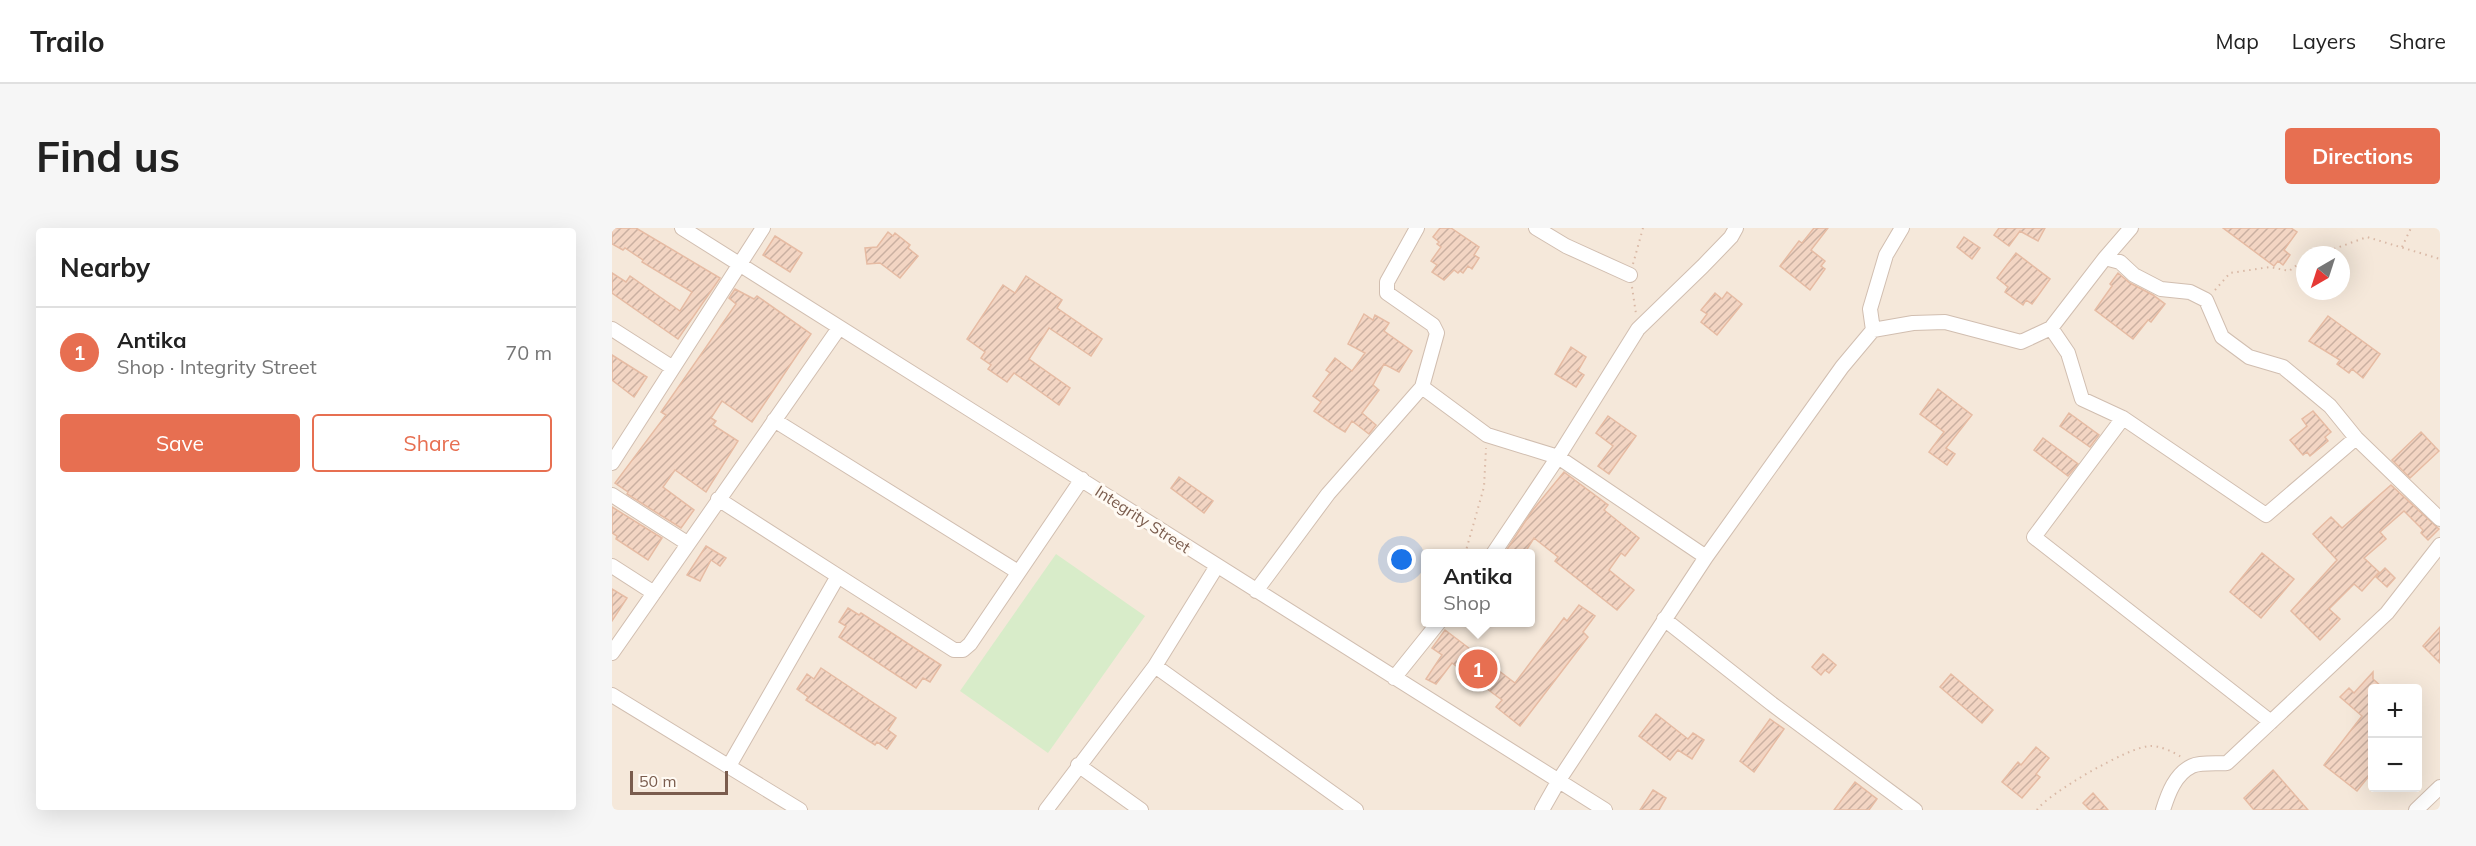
<!DOCTYPE html>
<meta charset="utf-8">
<style>
body{margin:0;font-family:Mulish,sans-serif;background:#f6f6f6;color:#222}
.controls{position:absolute;right:18px;bottom:18px;display:grid;overflow:hidden;border-radius:6px;box-shadow:0 6px 24px #0002}
.controls button{width:54px;height:54px;display:grid;place-items:center;padding:0;border:0;border-bottom:2px solid #e0e0e0;background:#fff;color:#222;font:30px sans-serif}
.compass{position:absolute;left:1684px;top:18px;width:54px;height:54px;border-radius:50%;background:#fff;box-shadow:0 6px 24px #0002;rotate:219deg}
.scale{position:absolute;left:18px;bottom:15px;width:98px;box-sizing:border-box;padding-left:6px;border:3px solid #7a5c4d;border-top:0;font-size:16px;line-height:21px;white-space:nowrap;color:#7a5c4d;-webkit-text-stroke:4px #fffaf3;paint-order:stroke}
.you{position:absolute;left:790px;top:332px;width:21px;height:21px;margin:-15px;border:4px solid #fff;border-radius:50%;background:#1a73e8;box-shadow:0 0 0 9px #1a73e833}
.badge{display:grid;place-items:center;width:39px;height:39px;border-radius:50%;background:#e76f51;color:#fff;font-size:20px;font-weight:700}
.pin{position:absolute;translate:-50% -50%;border:3px solid #fff;box-shadow:0 2px 6px #0006}
.popup{position:absolute;left:809px;top:321px;width:114px;height:78px;box-sizing:border-box;display:grid;place-content:center;border-radius:6px;background:#fff;filter:drop-shadow(0 2px 4px #0005);font-size:20px;white-space:nowrap;color:#767676}
.popup b{font-size:22px;color:#222}
.popup::after{content:'';position:absolute;left:50%;top:100%;margin-left:-12px;border:12px solid transparent;border-top-color:#fff}
.list{margin:0;padding:0;list-style:none}
h2{display:flex;justify-content:space-between;align-items:center;height:78px;margin:0;padding:0 24px;font-size:26px}
h2 small{font-size:20px;font-weight:400;color:#767676}
.list li{display:grid;grid-template-columns:39px 1fr auto;gap:18px;align-items:center;box-sizing:border-box;height:90px;padding:0 24px;border-top:2px solid #e0e0e0}
.list b{display:block;font-size:22px;white-space:nowrap}
.list p{margin:0;font-size:20px;white-space:nowrap;color:#767676}
.list em{font-size:20px;font-style:normal;color:#767676}
.actions{display:flex;gap:12px;padding:18px 24px}
.actions a{flex:1;padding:14px 0;border:2px solid #e76f51;border-radius:6px;text-align:center;font-size:21px;color:#e76f51}
.actions .main{background:#e76f51;color:#fff}
.map{position:relative;flex:none;width:1828px;height:582px;overflow:hidden;border-radius:6px}
header{display:flex;align-items:center;gap:36px;box-sizing:border-box;height:84px;padding:0 30px;background:#fff;border-bottom:2px solid #e0e0e0}
header strong{font-size:28px}
nav{display:flex;gap:33px;margin-inline-start:auto;font-size:21px}
.intro{display:flex;align-items:center;justify-content:space-between;box-sizing:border-box;height:144px;padding:0 36px}
h1{margin:0;font-size:42px}
.button{padding:15px 27px;border-radius:6px;background:#e76f51;color:#fff;font-size:21px;font-weight:700}
main{display:flex;gap:36px;padding:0 36px}
aside{flex:1;background:#fff;border-radius:6px;box-shadow:0 6px 24px #0002}
.map>svg:first-child{display:block}
.residential{fill:#f5e8da;fill-rule:evenodd}
.pitch{fill:#d8ecc9}
.building{fill:url(#building-hatch);stroke:#e6bba3;stroke-width:1.5}
.lines{fill:none;stroke-linecap:round;stroke-linejoin:round}
.street-casing{stroke:#d1beb0;stroke-width:16}
.path{stroke:#d9b8a5;stroke-width:2;stroke-dasharray:1.5 4.5;stroke-linecap:butt}
.street{stroke:#fff;stroke-width:14}
.labels{text-anchor:middle;dominant-baseline:central;stroke-width:6;stroke-linejoin:round;paint-order:stroke}
.street-label{font-size:16px;fill:#7a5c4d;stroke:#fffaf3}
</style>
<header>
<strong>Trailo</strong>
<nav><a>Map</a><a>Layers</a><a>Share</a></nav>
</header>
<div class="intro"><h1>Find us</h1><a class="button">Directions</a></div>
<main>
<aside>
<h2>Nearby<small></small></h2>
<ul class="list">
<li><span class="badge">1</span><div><b>Antika</b><p>Shop · Integrity Street</p></div><em>70 m</em></li>
</ul>
<div class="actions"><a class="main">Save</a><a>Share</a></div>
</aside>
<div class="map">
<svg width="1828" height="582" viewBox="0 0 1828 582">
<defs>
<pattern id="building-hatch" width="6" height="6" patternUnits="userSpaceOnUse" patternTransform="scale(1.5)"><rect width="6" height="6" fill="#f3d5c3"/><path d="M-1 1l2-2M0 6l6-6M5 7l2-2" fill="none" stroke="#cab0a1"/></pattern>
</defs>
<rect width="100%" height="100%" fill="#fdf6ec"/>
<path class="residential" d="M0,0h1828v582h-1828zM1693,27h36v36h-36zM814,326h104v68h-104zM1760,460h46v100h-46z"/>
<path class="pitch" d="M444,326l89,62 -97,137 -88,-62z"/>
<path class="building" d="M0,0h24l84,50 -42,61 -66,-46v-20l14,9 4,-6 50,35 12,-19 -50,-30 1,-2 -18,-12 -2,2 -11,-6z
M828,0h11l28,19 -5,8 5,3 -7,11 -4,-3 -5,7 -3,-2 -2,2 -4,-3 -10,10 -12,-8 5,-7 -6,-4 10,-14 -4,-3 2,-2 -6,-5z
M1202,0h14l-17,22 14,11 -4,5 4,3 -15,21 -30,-24 19,-25 3,2z
M1387,0h46l-7,13 -18,-10 -11,15 -15,-11z
M1611,0h68l6,4 -13,18 6,5 -7,10 -5,-4 -4,5z
M276,4l5,4 2,-3 15,12 -2,3 10,8 -18,22 -20,-15 -13,1 -2,-16 12,-1z
M163,8l27,17 -12,19 -27,-17z
M1352,9l16,11 -8,11 -15,-12z
M1404,25l34,26 -18,25 -6,-4 -3,5 -18,-13 3,-5 -11,-9z
M1506,45l12,10 23,12 12,9 -14,18 -3,-2 -15,19 -38,-29 17,-24 -2,-2z
M414,48l36,24 -5,8 45,31 -11,17 -42,-28 -20,31 41,29 -11,17 -45,-32 -7,9 -19,-13 3,-4 -10,-7 4,-6 -18,-13 36,-54 12,8z
M123,61l19,10 3,-3 54,38 -59,88 -30,-21 -11,17 5,3 -3,4 25,16 -32,51 -31,-22 -12,17 31,23 -13,18 -54,-34 1,-2 -13,-9 51,-68 -5,-3 75,-108 -7,-6z
M1115,64l15,12 -25,31 -16,-13 6,-8 -6,-4 14,-17 7,6z
M752,86l9,6 2,-5 14,8 -5,8 28,20 -13,21 -15,-8 -11,21 6,5 -17,23 14,12 -7,9 -17,-13 -7,11 -8,-5 -23,-16 7,-9 -8,-6 17,-23 -4,-3 9,-12 17,13 13,-18 -17,-9z
M1716,88l52,38 -17,24 -11,-9 -3,4 -12,-9 3,-4 -31,-19z
M959,119l15,10 -8,14 6,4 -8,12 -21,-13z
M0,127l35,22 -13,20 -22,-17z
M1326,161l34,26 -26,33 9,6 -8,11 -18,-13 15,-20 -24,-18z
M1701,183l18,21 -6,5 3,4 -18,15 -3,-4 -4,3 -13,-15 17,-14 -5,-7z
M1457,185l30,22 -9,12 -30,-21z
M996,188l28,20 -27,38 -11,-8 15,-20 -17,-13z
M1809,204l18,19 -29,27 -18,-18z
M1431,210l35,26 -10,12 -34,-26z
M952,244l44,33 -4,5 35,28 -14,18 -4,-3 -12,17 25,20 -17,20 -62,-49 3,-4 -24,-19 -10,16h-20l28,-43z
M567,249l34,24 -9,12 -33,-25z
M1779,257l48,44 -11,11 -7,-7 2,-3 -19,-19 -24,21 6,7 -22,19 15,14 -17,19 -8,-7 -25,25 11,10 -20,21 -29,-29 46,-51 -24,-26 18,-17 11,11z
M0,279l50,31 -14,22 -32,-21 1,-3 -5,-3z
M94,318l20,12 -6,8 -9,-6 -11,21 -13,-6z
M1650,325l32,26 -33,39 -31,-26z
M1773,340l10,10 -8,9 -11,-10z
M0,361l15,9 -15,23z
M967,377l16,11 -12,16 5,5 -68,89 -24,-19 6,-7 -50,-37 -16,21 -10,-5 16,-24 -10,-7 13,-18 70,53 49,-65 3,3z
M236,380l11,7 2,-2 80,52 -11,17 -7,-4 -7,10 -77,-51 7,-11 -7,-4z
M1828,399v36l-17,-17z
M1211,426l13,11 -7,8 -4,-3 -4,5 -9,-8z
M209,440l75,50 -8,12 8,6 -9,13 -10,-7 -2,3 -69,-45 2,-3 -11,-8 10,-15 7,5z
M1761,444v7l10,9h-10v83l-16,20 -33,-26 38,-49 -22,-19 9,-9 5,5z
M1339,446l42,36 -11,13 -42,-36z
M1044,486l32,25 5,-6 11,7 -12,19 -14,-9 -8,10 -31,-24z
M1158,491l14,10 -30,43 -14,-11z
M1424,519l13,11 -13,16 4,3 -18,21 -20,-16 16,-20 3,3z
M1661,542l35,40h-54l-10,-12z
M1243,554l22,17 -8,11h-35z
M1041,562l13,8 -7,12h-19z
M1481,565l15,17h-18l-7,-7z"/>
<g class="lines">
<defs>
<path id="street" d="M70,0l923,582
M924,0l30,18 64,29
M1493,30l15,4 14,13 27,14 29,3 16,8 16,37 27,20 34,10 47,39 26,32 84,81
M1439,100l17,25 14,46 41,19 143,97 90,-77
M0,101l61,39
M1261,102l-3,-21 16,-54 16,-27
M810,159l65,48 71,22 148,100
M1511,190l-89,119 237,185
M162,192l244,152
M0,235l151,-235
M0,267l75,48
M106,271l120,77 -109,190
M881,326l65,-97 80,-128 65,-63 28,-29 5,-9
M0,338l42,27
M226,348l116,74h9l7,-6 112,-165
M644,363l72,-97 94,-107 15,-54 -4,-8 -46,-32v-11l30,-54
M1052,391l108,85 143,106
M0,425l227,-325
M543,438l201,144
M782,450l45,-56
M0,467l188,115
M466,537l63,45
M434,582l109,-144 62,-100
M930,582l17,-30 147,-223 136,-190 31,-37 40,-7 32,-1 76,20 30,-14 54,-70 26,-30
M1551,582c5,-16 12,-36 29,-44 9,-4 25,-2 35,-3l160,-150 53,-68
M1804,582l24,-23"/>
</defs>
<use href="#street" class="street-casing"/>
<path class="path" d="M1790,19l9,-19
M1705,27l50,-18 73,22
M1021,36l10,-36
M1020,59l4,27
M1603,62l15,-17 40,-6 19,4 16,-12
M853,326l19,-67 2,-39
M1425,582c10,-16 93,-64 113,-64 8,-1 24,6 31,11"/>
<use href="#street" class="street"/>
</g>
<g class="labels">
<g class="street-label">
<text transform="translate(531 291) rotate(33)">Integrity Street</text>
</g>
</g>
</svg>
<div class="controls">
<button>+</button>
<button>−</button>
</div>
<svg class="compass" viewBox="-18 -18 36 36"><path d="M0-13l5 13h-10z" fill="#e53935"/><path d="M0 13l5-13h-10z" fill="#767676"/></svg>
<div class="scale">50 m</div>
<div class="you"></div>
<div class="pin badge" style="left:866px;top:441px">1</div>
<div class="popup"><b>Antika</b>Shop</div>
</div>
</main>
